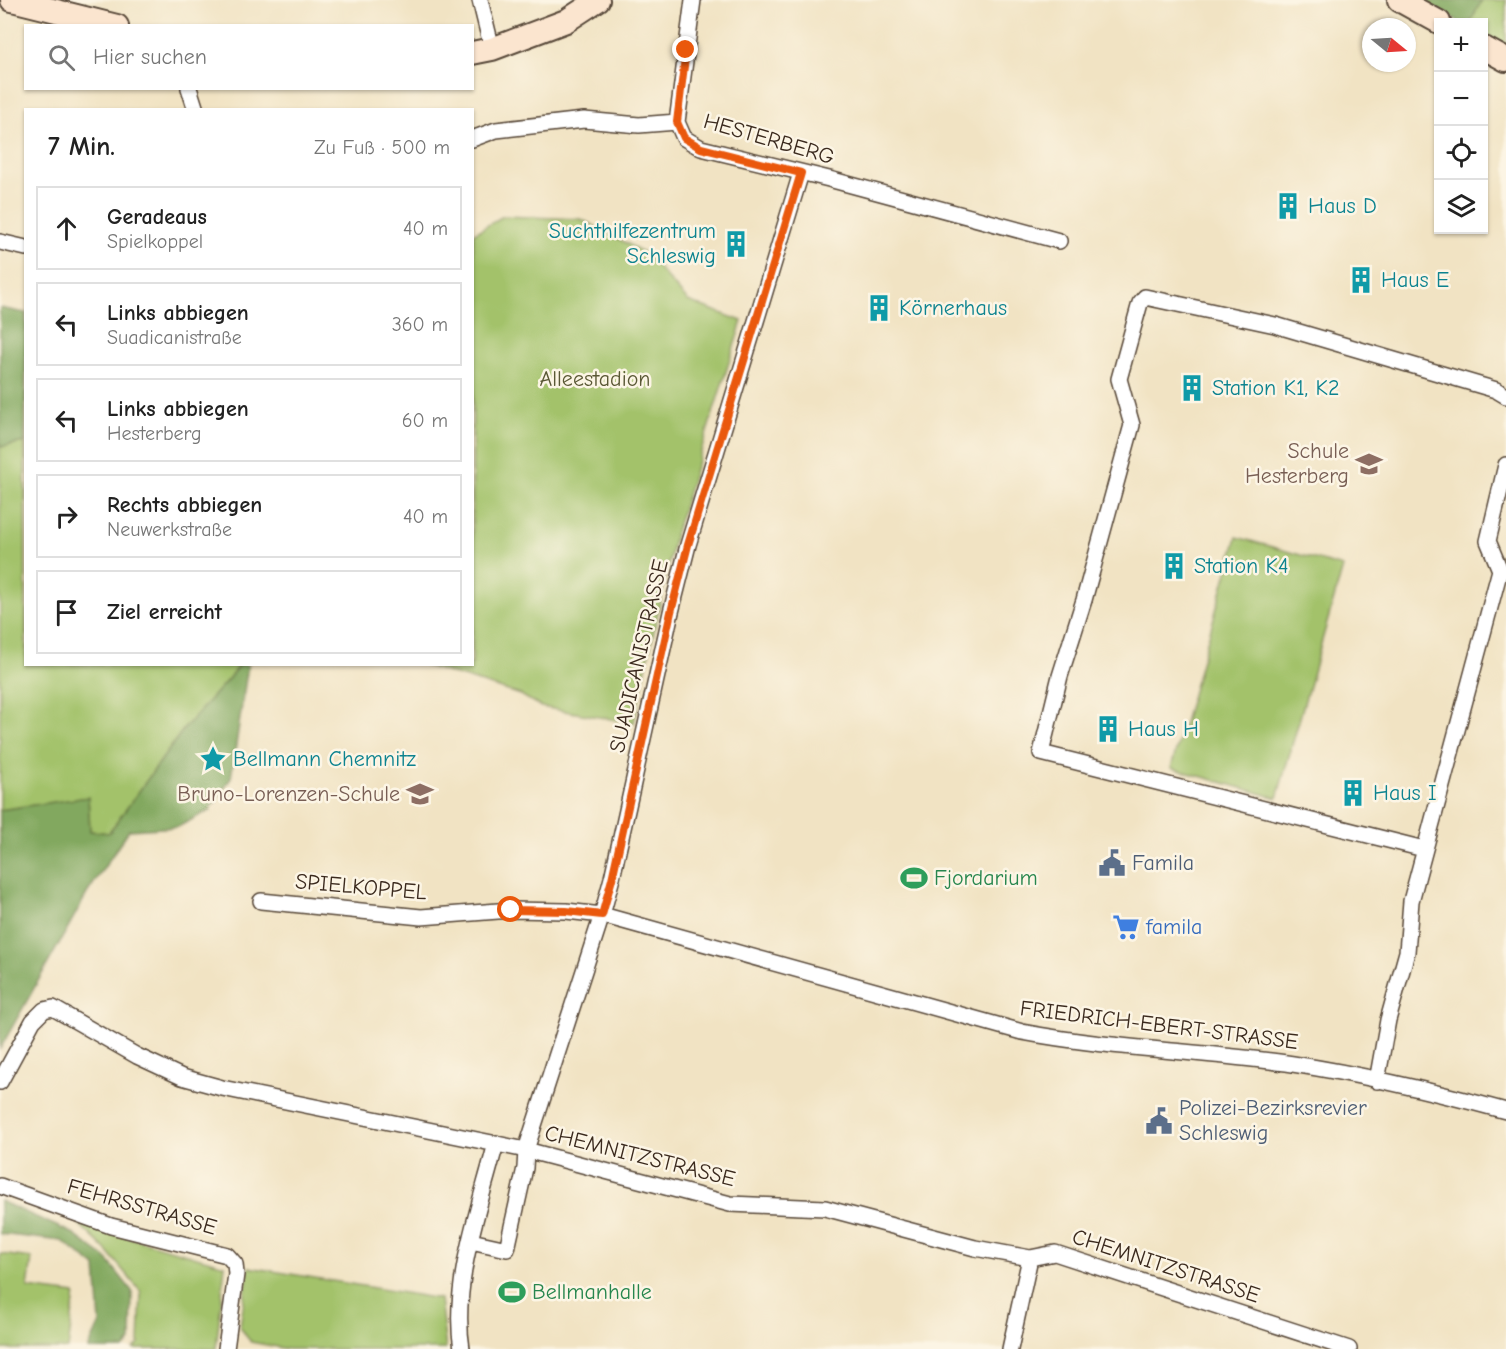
<!DOCTYPE html>
<html lang="de">
<meta charset="utf-8">
<style>
body{margin:0;font-family:"Comic Neue",sans-serif;background:#f2f2f2;color:#222}
.controls{position:absolute;right:18px;top:18px;display:grid;overflow:hidden;border-radius:0px;box-shadow:0 2px 4px #0004}
.controls button{width:54px;height:54px;display:grid;place-items:center;padding:0;border:0;border-bottom:2px solid #e0e0e0;background:#fff;color:#222;font:30px sans-serif}
.compass{position:absolute;left:1362px;top:18px;width:54px;height:54px;border-radius:50%;background:#fff;box-shadow:0 2px 4px #0004;rotate:108deg}
.stop{position:absolute;width:18px;height:18px;margin:-14px;border:4px solid #ea580c;border-radius:50%;background:#fff}
.stop.end{background:#ea580c;border-color:#fff;box-shadow:0 2px 6px #0008}
.list{margin:0;padding:0;list-style:none}
h2{display:flex;justify-content:space-between;align-items:center;height:78px;margin:0;padding:0 24px;font-size:26px}
h2 small{font-size:20px;font-weight:400;color:#767676}
.list li{display:grid;grid-template-columns:39px 1fr auto;gap:18px;align-items:center;box-sizing:border-box;height:84px;margin:0 12px 12px;padding:0 12px;border:2px solid #e0e0e0;border-radius:0px}
.list b{display:block;font-size:22px;white-space:nowrap}
.list p{margin:0;font-size:20px;white-space:nowrap;color:#767676}
.list em{font-size:20px;font-style:normal;color:#767676}
.icon{flex:none;width:33px;height:33px;fill:none;stroke:currentColor;stroke-width:2;stroke-linecap:round;stroke-linejoin:round}
.map{position:relative;flex:none;width:1506px;height:1349px;overflow:hidden}
.search{position:absolute;background:#fff;box-shadow:0 2px 4px #0004;left:24px;top:24px;width:450px;height:66px;display:flex;align-items:center;gap:15px;box-sizing:border-box;padding:0 21px;border-radius:0px;color:#767676;font-size:22px}
.panel{position:absolute;background:#fff;box-shadow:0 2px 4px #0004;left:24px;top:108px;width:450px;height:558px;border-radius:0px}
.map>svg:first-child{display:block}
.green{fill:#a3c26a;stroke:#6f7644;stroke-width:1.5}
.forest{fill:#82a85e;stroke:#5e693e;stroke-width:1.5}
.lines{fill:none;stroke-linecap:round;stroke-linejoin:round}
.street-casing{stroke:#564637;stroke-width:18}
.secondary-casing{stroke:#564637;stroke-width:26}
.street{stroke:#fff;stroke-width:15}
.secondary{stroke:#fbe5cf;stroke-width:22}
.route{stroke:#ea580c;stroke-width:8}
.labels{text-anchor:middle;dominant-baseline:central;stroke-width:5;stroke-linejoin:round;paint-order:stroke}
.street-label{font-size:22px;fill:#3b2a1e;stroke:#fcf5e5}
.culture-label{font-size:22px;fill:#0d838f;stroke:#fcf5e5;text-anchor:start}
.park-label{font-size:22px;fill:#5a5835;stroke:#fcf5e5}
.education-label{font-size:22px;fill:#785e54;stroke:#fcf5e5;text-anchor:end}
.service-label{font-size:22px;fill:#4e5e75;stroke:#fcf5e5;text-anchor:start}
.leisure-label{font-size:22px;fill:#27864d;stroke:#fcf5e5;text-anchor:start}
.shop-label{font-size:22px;fill:#366cbe;stroke:#fcf5e5;text-anchor:start}
</style>
<div class="map">
<svg width="1506" height="1349" viewBox="0 0 1506 1349">
<rect width="100%" height="100%" fill="#fcf5e5"/>
<filter id="ink" filterUnits="userSpaceOnUse"><feTurbulence type="fractalNoise" baseFrequency=".0167" numOctaves="2"/><feDisplacementMap in="SourceGraphic" scale="12" xChannelSelector="R" yChannelSelector="G"/><feConvolveMatrix kernelMatrix="1 2 1 2 8 2 1 2 1" color-interpolation-filters="sRGB"/></filter>
<filter id="wash" filterUnits="userSpaceOnUse"><feTurbulence type="fractalNoise" baseFrequency=".008" numOctaves="4" result="noise"/><feDisplacementMap in="SourceGraphic" scale="24" xChannelSelector="R" yChannelSelector="G"/><feGaussianBlur stdDeviation="1.35" result="paint"/><feColorMatrix in="noise" values="0 0 0 0 0 0 0 0 0 0 0 0 0 0 0 0 0 1.4 0 .05"/><feComposite in="paint" operator="in"/></filter>
<g filter="url(#wash)">
<rect width="100%" height="100%" fill="#f1e3c3"/>
<path class="green" d="M1482,0h24v49l-22,-13v-14h-14z
M503,216l78,3 64,34 43,48 54,20 -67,213 -41,189 -93,-16 -20,-12 -97,-30 48,-1 1,-430z
M25,442l1,222 213,1 -10,13 -46,52 -74,103 -19,-2 -2,-34 -88,13v-363z
M1237,537l106,30 -66,231 -106,-30z
M78,1223l147,42 -9,84h-82l5,-5 2,-52 -34,-41z
M0,1254l32,4 -4,30 47,6 -7,55h-68z
M249,1267l191,32 6,50h-158l-37,-7 -11,-15z"/>
<path class="forest" d="M1419,0h63l-12,22h-10z
M0,308l26,5 -1,129 -25,5z
M239,665h9l-17,113 -21,32 -32,17 -49,3 -41,62 -88,157v-239l88,-13 2,34 19,2 74,-103 46,-52z
M0,1201l70,31 36,26 26,33 -1,50 -7,8h-36l12,-26 -4,-56 -34,-26 -62,-7z"/>
</g>
<g filter="url(#ink)">
<g class="lines">
<defs>
<path id="street" d="M480,0l12,49
M693,0l-16,122 7,16 17,10 128,31 230,62
M189,88l7,22
M472,139l24,-9 88,-10 55,5 38,-3
M0,242l26,6
M1424,849l-383,-96 19,-77 24,-76 48,-175 -13,-46 21,-76 5,-6 130,28 221,65 10,6
M261,901l160,16 90,-7 55,1 36,4 420,117c89,17 181,19 271,32 72,11 143,28 213,47
M1377,1081l11,-61 19,-68 4,-51 89,-331 -12,-29 18,-76
M0,1082l33,-61 11,-11 9,-2 84,48 45,21 40,11 304,62 204,54 95,4 150,40 55,10 25,-5 294,96
M0,1186l111,40 116,29 8,9 1,10 -10,75
M471,1241l36,8 18,-81 1,-18 76,-235 10,-37 59,-266 17,-67 113,-372
M462,1349c-11,-66 18,-142 34,-206
M1010,1349l20,-91"/>
<path id="secondary" d="M12,0l105,26
M1399,0l40,22
M1484,48l22,12
M472,53l20,-4 74,-28 32,-21"/>
</defs>
<use href="#street" class="street-casing"/>
<use href="#secondary" class="secondary-casing"/>
<use href="#street" class="street"/>
<use href="#secondary" class="secondary"/>
</g>
</g>
<g class="lines" filter="url(#ink)">
<path class="route" d="M511,910l55,1 36,4 10,-36 59,-267 17,-67 113,-372 -100,-25 -17,-10 -7,-16 9,-72"/>
</g>
<defs>
<symbol id="building-bare" viewBox="-9 -9 18 18"><path d="M-4-6H4V6H1V3H-1V6H-4ZM-2.5-4.3h1.7v1.8h-1.7ZM.8-4.3h1.7v1.8H.8ZM-2.5-1h1.7V.8h-1.7ZM.8-1h1.7V.8H.8Z" fill="#0f9aa8" stroke="#fcf5e5" stroke-width="2.5" paint-order="stroke"/></symbol>
<symbol id="school-bare" viewBox="-9 -9 18 18"><path d="M0-5L7-2L0 1L-7-2ZM-4 1L0 2.5L4 1V4Q0 6-4 4Z" fill="#8d6e63" stroke="#fcf5e5" stroke-width="2.5" paint-order="stroke"/></symbol>
<symbol id="sight-bare" viewBox="-9 -9 18 18"><path d="M0-6L1.8-2.2L6-1.7L2.9 1.2L3.7 5.4L0 3.3L-3.7 5.4L-2.9 1.2L-6-1.7L-1.8-2.2Z" fill="#0f9aa8" stroke="#fcf5e5" stroke-width="2.5" paint-order="stroke"/></symbol>
<symbol id="civic-bare" viewBox="-9 -9 18 18"><path d="M-.6-6.5H3V-4.5H.6V-3L4-1V1h2V6H-6V1h2V-1L-.6-3ZM-1.2 2.5V6h2.4V2.5Z" fill="#5c6f8a" stroke="#fcf5e5" stroke-width="2.5" paint-order="stroke"/></symbol>
<symbol id="stadium-bare" viewBox="-9 -9 18 18"><path d="M0-5a6.5 5 0 1 0 0 10a6.5 5 0 1 0 0-10ZM-3.5-1.8h7v3.6h-7Z" fill="#2e9e5b" stroke="#fcf5e5" stroke-width="2.5" paint-order="stroke"/></symbol>
<symbol id="supermarket-bare" viewBox="-9 -9 18 18"><path d="M-6-5.5h2.5l.6 2H6L4.5 2H-2.5L-4.4-4H-6ZM-1.5 3.2a1.3 1.3 0 1 0 .1 0ZM3 3.2a1.3 1.3 0 1 0 .1 0Z" fill="#3f7fe0" stroke="#fcf5e5" stroke-width="2.5" paint-order="stroke"/></symbol>
</defs>
<g fill-rule="evenodd">
<use href="#building-bare" x="1269" y="187" width="38" height="38"/>
<use href="#building-bare" x="717" y="225" width="38" height="38"/>
<use href="#building-bare" x="1342" y="261" width="38" height="38"/>
<use href="#building-bare" x="860" y="289" width="38" height="38"/>
<use href="#building-bare" x="1173" y="369" width="38" height="38"/>
<use href="#school-bare" x="1350" y="445" width="38" height="38"/>
<use href="#building-bare" x="1155" y="547" width="38" height="38"/>
<use href="#building-bare" x="1089" y="710" width="38" height="38"/>
<use href="#sight-bare" x="194" y="740" width="38" height="38"/>
<use href="#building-bare" x="1334" y="774" width="38" height="38"/>
<use href="#school-bare" x="401" y="775" width="38" height="38"/>
<use href="#civic-bare" x="1093" y="844" width="38" height="38"/>
<use href="#stadium-bare" x="895" y="859" width="38" height="38"/>
<use href="#supermarket-bare" x="1107" y="908" width="38" height="38"/>
<use href="#civic-bare" x="1140" y="1102" width="38" height="38"/>
<use href="#stadium-bare" x="493" y="1273" width="38" height="38"/>
</g>
<g class="labels">
<g class="street-label">
<text transform="translate(769 139) rotate(16)">HESTERBERG</text>
<text transform="translate(639 656) rotate(-77)">SUADICANISTRASSE</text>
<text transform="translate(361 887) rotate(5)">SPIELKOPPEL</text>
<text transform="translate(1159 1025) rotate(7)">FRIEDRICH-EBERT-STRASSE</text>
<text transform="translate(640 1156) rotate(14)">CHEMNITZSTRASSE</text>
<text transform="translate(142 1207) rotate(16)">FEHRSSTRASSE</text>
<text transform="translate(1166 1266) rotate(18)">CHEMNITZSTRASSE</text>
</g>
<g class="culture-label">
<text x="1308" y="206">Haus D</text>
<text x="716" y="231" text-anchor="end">Suchthilfezentrum<tspan x="716" dy="25">Schleswig</tspan></text>
<text x="1381" y="280">Haus E</text>
<text x="899" y="308">Körnerhaus</text>
<text x="1212" y="388">Station K1, K2</text>
<text x="1194" y="566">Station K4</text>
<text x="1128" y="729">Haus H</text>
<text x="233" y="759">Bellmann Chemnitz</text>
<text x="1373" y="793">Haus I</text>
</g>
<g class="park-label">
<text x="595" y="379">Alleestadion</text>
</g>
<g class="education-label">
<text x="1349" y="451">Schule<tspan x="1349" dy="25">Hesterberg</tspan></text>
<text x="400" y="794">Bruno-Lorenzen-Schule</text>
</g>
<g class="service-label">
<text x="1132" y="863">Famila</text>
<text x="1179" y="1108">Polizei-Bezirksrevier<tspan x="1179" dy="25">Schleswig</tspan></text>
</g>
<g class="leisure-label">
<text x="934" y="878">Fjordarium</text>
<text x="532" y="1292">Bellmanhalle</text>
</g>
<g class="shop-label">
<text x="1146" y="927">famila</text>
</g>
</g>
</svg>
<div class="controls">
<button>+</button>
<button>−</button>
<button><svg class="icon" aria-label="locate" viewBox="0 0 24 24"><circle cx="12" cy="12" r="6"/><path d="M12 2v4M12 18v4M2 12h4M18 12h4"/></svg></button>
<button><svg class="icon" aria-label="layers" viewBox="0 0 24 24"><path d="M12 4l9 5-9 5-9-5zM3 14l9 5 9-5"/></svg></button>
</div>
<svg class="compass" viewBox="-18 -18 36 36"><path d="M0-13l5 13h-10z" fill="#e53935"/><path d="M0 13l5-13h-10z" fill="#767676"/></svg>
<div class="stop" style="left:511px;top:910px"></div>
<div class="stop end" style="left:686px;top:50px"></div>
<div class="search"><svg class="icon" aria-label="search" viewBox="0 0 24 24"><circle cx="10" cy="10" r="6"/><path d="M15 15l6 6"/></svg>Hier suchen</div>
<section class="panel">
<h2>7 Min.<small>Zu Fuß · 500 m</small></h2>
<ul class="list">
<li><svg class="icon" aria-label="ahead" viewBox="0 0 24 24"><path d="M12 20V5M6 11l6-6 6 6"/></svg><div><b>Geradeaus</b><p>Spielkoppel</p></div><em>40 m</em></li>
<li><svg class="icon" aria-label="left" viewBox="0 0 24 24"><path d="M17 20v-9H6M10 6l-5 5 5 5"/></svg><div><b>Links abbiegen</b><p>Suadicanistraße</p></div><em>360 m</em></li>
<li><svg class="icon" aria-label="left" viewBox="0 0 24 24"><path d="M17 20v-9H6M10 6l-5 5 5 5"/></svg><div><b>Links abbiegen</b><p>Hesterberg</p></div><em>60 m</em></li>
<li><svg class="icon" aria-label="right" viewBox="0 0 24 24"><path d="M7 20v-9h11M14 6l5 5-5 5"/></svg><div><b>Rechts abbiegen</b><p>Neuwerkstraße</p></div><em>40 m</em></li>
<li><svg class="icon" aria-label="arrive" viewBox="0 0 24 24"><path d="M6 21V4h12l-3 4 3 4H6"/></svg><div><b>Ziel erreicht</b></div></li>
</ul>
</section>
</div>
